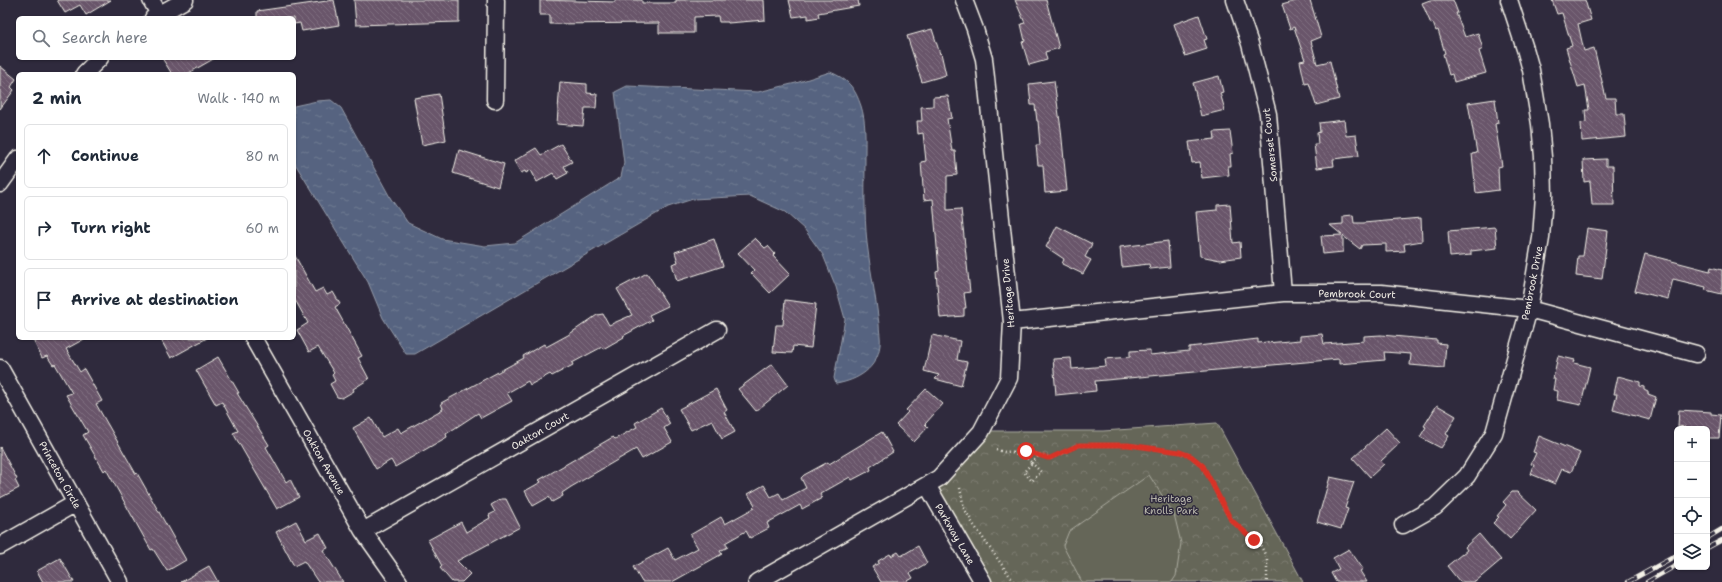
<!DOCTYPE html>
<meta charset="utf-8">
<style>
body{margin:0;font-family:"Shantell Sans",sans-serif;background:#f6f6f7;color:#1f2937}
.controls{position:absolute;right:12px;bottom:12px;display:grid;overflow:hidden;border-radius:6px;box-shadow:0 1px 3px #0004}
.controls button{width:36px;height:36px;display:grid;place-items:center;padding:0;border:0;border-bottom:1px solid #e0e1e3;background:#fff;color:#1f2937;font:20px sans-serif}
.stop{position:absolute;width:12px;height:12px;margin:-9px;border:3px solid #d93025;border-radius:50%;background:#fff}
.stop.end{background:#d93025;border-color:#fff;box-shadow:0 1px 4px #0008}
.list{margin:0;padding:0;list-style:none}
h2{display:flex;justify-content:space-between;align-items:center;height:52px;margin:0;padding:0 16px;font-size:17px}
h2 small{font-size:13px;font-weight:400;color:#747a83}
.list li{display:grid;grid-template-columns:26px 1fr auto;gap:12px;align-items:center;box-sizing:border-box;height:64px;margin:0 8px 8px;padding:0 8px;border:1px solid #e0e1e3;border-radius:6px}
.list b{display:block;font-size:15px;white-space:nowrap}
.list em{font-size:13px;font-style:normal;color:#747a83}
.icon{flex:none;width:22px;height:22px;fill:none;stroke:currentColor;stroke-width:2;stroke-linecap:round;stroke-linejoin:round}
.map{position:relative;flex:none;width:1722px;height:582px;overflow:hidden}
.search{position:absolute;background:#fff;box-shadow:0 1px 3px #0004;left:16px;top:16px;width:280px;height:44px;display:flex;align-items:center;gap:10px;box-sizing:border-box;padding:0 14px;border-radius:6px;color:#747a83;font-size:15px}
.panel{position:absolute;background:#fff;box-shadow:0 1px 3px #0004;left:16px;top:72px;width:280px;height:268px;border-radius:6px}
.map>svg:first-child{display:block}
.forest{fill:url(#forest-crowns);stroke:#acaca0}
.pitch{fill:#656658;stroke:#acaca0}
.water{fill:url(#water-ripples);stroke:#959caa}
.building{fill:url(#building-back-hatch);stroke:#f4f1e8}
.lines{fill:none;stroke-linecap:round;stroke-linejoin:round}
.minor-casing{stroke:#f4f1e8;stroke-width:19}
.path{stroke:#f4f1e8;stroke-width:2.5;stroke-dasharray:1 3;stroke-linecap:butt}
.minor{stroke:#2f2a3d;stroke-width:16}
.rail-casing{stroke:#f4f1e8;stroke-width:4.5}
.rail{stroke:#2f2a3d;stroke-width:3;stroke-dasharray:9;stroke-linecap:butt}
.route{stroke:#d93025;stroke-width:5}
.labels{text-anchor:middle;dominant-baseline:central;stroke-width:3;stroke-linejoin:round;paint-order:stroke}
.street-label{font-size:10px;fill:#f4f1e8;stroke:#2f2a3d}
.park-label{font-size:10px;fill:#bbb9ae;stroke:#2f2a3d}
</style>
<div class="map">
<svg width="1722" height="582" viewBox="0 0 1722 582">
<defs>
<pattern id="forest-crowns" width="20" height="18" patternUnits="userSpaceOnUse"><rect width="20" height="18" fill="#656658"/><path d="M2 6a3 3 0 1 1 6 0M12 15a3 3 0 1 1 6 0" fill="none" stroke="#7c7c70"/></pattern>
<pattern id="water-ripples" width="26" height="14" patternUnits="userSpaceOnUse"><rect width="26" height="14" fill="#566480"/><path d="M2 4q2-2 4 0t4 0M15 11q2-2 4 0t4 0" fill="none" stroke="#6f7b92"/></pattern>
<pattern id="building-back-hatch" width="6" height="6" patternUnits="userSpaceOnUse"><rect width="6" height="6" fill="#69556b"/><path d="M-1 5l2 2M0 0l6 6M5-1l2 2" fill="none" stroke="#7f6e80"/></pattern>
</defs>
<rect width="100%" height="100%" fill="#2f2a3d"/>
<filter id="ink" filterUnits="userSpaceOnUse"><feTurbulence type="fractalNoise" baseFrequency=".025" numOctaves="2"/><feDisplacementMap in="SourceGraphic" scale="8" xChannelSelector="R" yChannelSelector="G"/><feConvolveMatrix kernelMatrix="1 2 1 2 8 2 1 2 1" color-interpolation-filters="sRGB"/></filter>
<g filter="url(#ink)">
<path class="forest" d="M1217,423l86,159h-311l-61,-95 56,-56h116z"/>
<path class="pitch" d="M1149,475l25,39 7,29 -5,33 -4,6h-90l-19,-36 6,-15z"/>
<path class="water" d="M830,72c18,7 25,16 31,34 5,15 4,33 4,49 0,29 -1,58 2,88 3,27 9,54 12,81 0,6 2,15 1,21 -3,24 -22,35 -44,39l-2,-6 11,-59 -9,-32 -13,-32 -18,-25 -20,-18 -35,-16 -57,3 -25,8 -253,147h-9l-23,-36 -15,-36 -74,-120v-56l23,-5 14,-1 10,8 50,91 17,24 34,16 43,7 30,-3 106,-66 3,-14 -9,-71 12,-6 131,6 38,-9z"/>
<path class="building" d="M57,0h54l-25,15 -6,-10 -15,8z
M334,0l5,25 -37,6 -2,-8 -6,1v-6h-37v-7z
M354,0h105v22l-103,3z
M540,0l75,2v-2h27v3h34v-3h88l1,20 -37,3v-1h-9l-1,-6 -24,1v16h-35v-10l-109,1v-9h-10z
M789,0h69l1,6 -41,7 1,4 -11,2v-4l-15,2z
M1015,0h31l13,48 -14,4 2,8 -18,5 -7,-23 3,-1 -4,-17 4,-1z
M1299,0h11l11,37 -10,4 6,23 13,-3 9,38 -23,6 -7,-22 -4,1 -5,-23 5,-1 -11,-33 -4,2 -8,-24z
M1430,0h23l5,13h-2l9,24 13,-4 5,16 -4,2 7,22 -32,9 -2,-8 -3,1 -6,-21 2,-1 -7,-23 -2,1 -3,-8 -2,1 -9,-21z
M1552,0h33l6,20 -13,4 6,27 10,-3 12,50h9l1,16h8l2,23 -44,4 -1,-18 5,-1 -1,-12h4l-4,-25 -7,2 -12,-39 6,-2 -10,-33 -5,1z
M1199,15l8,24 -3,1 3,9 -22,7 -11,-32z
M932,29l8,25 1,-1 5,22 -24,7 -15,-46z
M162,58h53l-28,16h-15z
M0,66l16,13 -5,8 3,3 -14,19z
M1219,76l4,16 -3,1 5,17 -24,6 -8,-33z
M1054,81l7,48 6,62 -22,2 -2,-28h-5l-2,-20h4l-2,-24h-1l-2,-16h-4l-2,-21z
M560,82l27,2v9l10,1 -1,14h-11l-2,18 -26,-2z
M439,94l7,46 -24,5 -8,-47z
M948,96l4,22 -5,1 5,32h3l2,24 -10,1v34l14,-1 9,83 -6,1 2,15h-2v8l-24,2 -4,-46 3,-1 -6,-72 -9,1 -3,-38 5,-1 -3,-28 -5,1 -1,-13h5l-1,-14 12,-1v-9z
M1495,99l3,24 -3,1 7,42 -4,1 1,23 -23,3 -4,-39 5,-1 -9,-50z
M1344,120l2,16 10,-1 3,21 -26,3 1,7 -17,2 -3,-24h4l-1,-11 3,-1 -1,-9z
M1230,131l3,22 -3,1 1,12h-3l1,9 -27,3 -2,-16 -8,1 -3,-21 26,-3 -1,-7z
M561,144l11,18 -8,4 4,7 -11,6 -4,-6 -16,9 -6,-12 -5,3 -1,-2 -4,2 -7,-12 22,-13 5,7z
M459,150l45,14 -6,23 -45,-14z
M1606,159v7h7l1,39h-22l-2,-24 -6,1 -1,-22z
M1230,204l3,39 7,-1 1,15 -21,3 -20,-4 -4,-44 21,-2v-5z
M1353,215l1,8h9l58,-5 1,23 -18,3 1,7 -19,1v-8l-24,1 -2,4 -17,-13v16l-20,2 -2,-18 21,-1 -12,-10 13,-1v-8z
M1057,226l35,18 -7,13 6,3 -8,14 -21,-10 2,-5 -18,-12z
M1495,227l2,21 -26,3v4l-21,2 -2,-26z
M1587,228l21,3 -6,48 -26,-3 2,-20h5z
M755,238l10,10 3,-2 7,8 -2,2 17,18 -20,19 -19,-20 3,-3 -16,-17z
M714,239l9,27 -46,15 -5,-17 6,-2 -3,-10z
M1168,241l2,26 -20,2 -1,-5 -27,3 -2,-20z
M294,254l21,38 8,-4 4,7 6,-3 7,12 -5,3 27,49 -4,2 11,21 -16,10 1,2 -12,7 -5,-1 -7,-13 5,-3 -3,-6 2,-2 -16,-26 -9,5 -12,-22 11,-7 -14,-25z
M1645,254l65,17 1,-4 11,3v24l-17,-4 1,-3 -33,-8 -5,20 -33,-8z
M647,273l21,33 -19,9 3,5 -29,16 1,1 -21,12 -1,-2 -30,16 1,2 -21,11 -2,-2 -20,11 -2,-4 -21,12 5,8 -31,17 -3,-5 -32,21 1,3 -52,30 -4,-7 -15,9 -23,-41 18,-10 11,19 16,-9 3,5 42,-24 -2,-6 83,-45 -1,-2 21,-12 2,3 22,-12 29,-20 6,-1 6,11 23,-10 -15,-26z
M785,300l31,4 -5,44 -18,-2 -1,7 -19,-1 3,-27h7z
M1322,334l2,10 40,-3v-5l17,-1 56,5v3l9,1 -2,24 -34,-3 1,-11 -27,-2 1,8 -46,4v-5l-244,22 1,10 -40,4 -3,-36 18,-1 1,11 34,-3 -1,-7 25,-2v-6l20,-1v5l39,-4v-4l69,-8v4l9,-1v1l33,-3v-4z
M932,335l28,6 -3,19 10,2 -6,24 -26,-7 4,-4 -15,-4z
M32,338h54l-20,11 14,23 4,-3 18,32 -6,3 40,70 1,-1 49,87 -19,11 -14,-22 -2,1 -45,-81 -2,2 -21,-36 5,-3 -22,-37 6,-2 -17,-29 -2,1 -6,-9 -5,2z
M160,338h47l-36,20z
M1558,356l17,4 -1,3 16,4 -9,38 -24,-5 1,-9 -5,-1 2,-11h-2z
M218,357l21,36h-2l32,52 -3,2 20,35 4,-3 9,18 -22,12 -44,-76 5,-2 -16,-29 -6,3 -20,-35z
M772,364l16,21 -32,26 -18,-22z
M1618,376l22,6v4l4,1v3l4,2v2l8,3 -6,23 -37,-10 4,-16h-3z
M716,389l11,21 -3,2 11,20 -13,7 -10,-19 -21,10 -12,-21z
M926,389l17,15 -18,20 3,3 -14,15 -18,-17 12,-13 -2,-2z
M1437,405l19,11 -10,18 3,2 -8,12 -21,-11 6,-10 -2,-1z
M661,408l9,16 -6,4 8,14 -30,17 -6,-10 -65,38 -9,6 1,3 -11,6 -3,-5 -16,9 -8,-15 16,-9 -2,-2 74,-43 2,2 22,-12 -2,-4z
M1679,410l32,2v2l10,1 -2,23h-12v-9h-22v-2l-7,-1z
M1386,428l14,15 -19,18 3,3 -14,13 -17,-19z
M882,432l11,20 -23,15 1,3 -19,10 -2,-3 -30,17 2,4 -20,11 -2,-4 -33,18 2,5 -19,10 -4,-7 -21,12 3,4 -8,4 2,3 -50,28h-30l-9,-15 35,-19 7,12 23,-12 -8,-13 31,-18 4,7 29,-16 -1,-1 2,-2 -7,-11 16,-9 7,12 8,-4 4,7 23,-12 -5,-10 3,-3 24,-13 1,2z
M1539,436l41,17 -9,19 -9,-3 -7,15 -24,-10 3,-9 -3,-1 5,-11 -3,-1z
M0,447l17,32 -2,1 4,8 -19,10z
M1330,477l24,5 -9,26 3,1 -7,20 -24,-7z
M1512,492h5l19,18 -26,29 -17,-16 6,-6 -2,-1 9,-11 -3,-3z
M501,499h5l14,28 -63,34 13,13 -8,8h-10l-12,-14 2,-2 -14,-26 33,-18 5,10 24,-14 -1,-3 6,-3 -4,-7z
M296,521l10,19 14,-7 8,15 -5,2 20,32h-25l-14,-21 -10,5 -18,-34z
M1479,534l22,26 -26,22h-15l-13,-16 20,-16 -2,-3z
M918,546l9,17 -17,10 3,5 -7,4h-25l-9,-15 7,-4 -1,-2 12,-7 1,2 7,-4 3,4z
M1349,549l14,20 -3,2 7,11h-31l-5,-9 8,-4 -6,-11z
M60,558l14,24h-31l-6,-11z
M209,566l9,16h-37z"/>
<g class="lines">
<defs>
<path id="minor" d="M151,0l8,14
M1235,0l15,44 18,70 15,179
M153,18l32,-18
M84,74l16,-16
M495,100l1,-100
M0,184l18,-25
M1012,322l271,-29h98l148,16 167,45
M253,338l110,193 36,51
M0,368l120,214
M927,485l56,97
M1403,525l32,-18 32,-31 27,-43 35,-124 12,-71 3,-42 -1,-39 -3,-33 -9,-54 -5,-18 -17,-52
M363,531l354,-201
M0,546l76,-43
M757,582l182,-104 42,-46 28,-54 3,-56 -28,-263 -9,-30 -11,-29"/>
</defs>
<use href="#minor" class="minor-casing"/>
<path class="path" d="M996,450l9,2 21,-1 25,7 28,-13h49l52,7 11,4 12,10 28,55 28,22 4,7 4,9v23
M1012,453l16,6 4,4 -8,9 8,9 9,-9 -9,-9 7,-8
M960,488l4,20 9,16 41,58"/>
<use href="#minor" class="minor"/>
<defs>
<path id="rail" d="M1707,538l15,-9
M1707,548l15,-8
M1628,582l49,-27
M1647,582l30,-17"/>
</defs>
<use href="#rail" class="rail-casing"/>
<use href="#rail" class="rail"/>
</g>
</g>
<g class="lines" filter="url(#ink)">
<path class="route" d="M1026,451l21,7h3l29,-13h49l52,7 11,4 12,10 28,54 23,20"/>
</g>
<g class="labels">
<g class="street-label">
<text transform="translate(1270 145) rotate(-96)">Somerset Court</text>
<text transform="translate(1532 283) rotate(-79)">Pembrook Drive</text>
<text transform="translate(1008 293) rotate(-95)">Heritage Drive</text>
<text transform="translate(1357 294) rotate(1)">Pembrook Court</text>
<text transform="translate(540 431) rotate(-30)">Oakton Court</text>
<text transform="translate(324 462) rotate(60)">Oakton Avenue</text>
<text transform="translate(60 475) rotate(61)">Princeton Circle</text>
<text transform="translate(955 534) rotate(60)">Parkway Lane</text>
</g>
<g class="park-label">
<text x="1171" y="498">Heritage<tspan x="1171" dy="12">Knolls Park</tspan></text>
</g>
</g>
</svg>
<div class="controls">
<button>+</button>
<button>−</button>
<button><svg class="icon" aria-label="locate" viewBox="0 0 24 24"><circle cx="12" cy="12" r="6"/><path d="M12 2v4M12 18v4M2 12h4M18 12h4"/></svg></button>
<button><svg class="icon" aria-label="layers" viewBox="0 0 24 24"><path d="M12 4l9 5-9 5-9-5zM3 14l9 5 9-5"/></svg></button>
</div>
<div class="stop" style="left:1026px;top:451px"></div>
<div class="stop end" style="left:1254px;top:540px"></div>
<div class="search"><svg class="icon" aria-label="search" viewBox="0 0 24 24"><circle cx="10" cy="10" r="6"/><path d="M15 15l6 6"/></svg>Search here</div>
<section class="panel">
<h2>2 min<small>Walk · 140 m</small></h2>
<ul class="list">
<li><svg class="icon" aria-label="ahead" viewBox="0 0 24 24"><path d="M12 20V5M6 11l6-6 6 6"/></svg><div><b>Continue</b></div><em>80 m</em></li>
<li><svg class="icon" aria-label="right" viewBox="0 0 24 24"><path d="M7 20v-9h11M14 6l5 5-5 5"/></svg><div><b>Turn right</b></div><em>60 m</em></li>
<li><svg class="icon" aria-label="arrive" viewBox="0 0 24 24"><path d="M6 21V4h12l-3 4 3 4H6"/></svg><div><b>Arrive at destination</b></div></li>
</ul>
</section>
</div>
